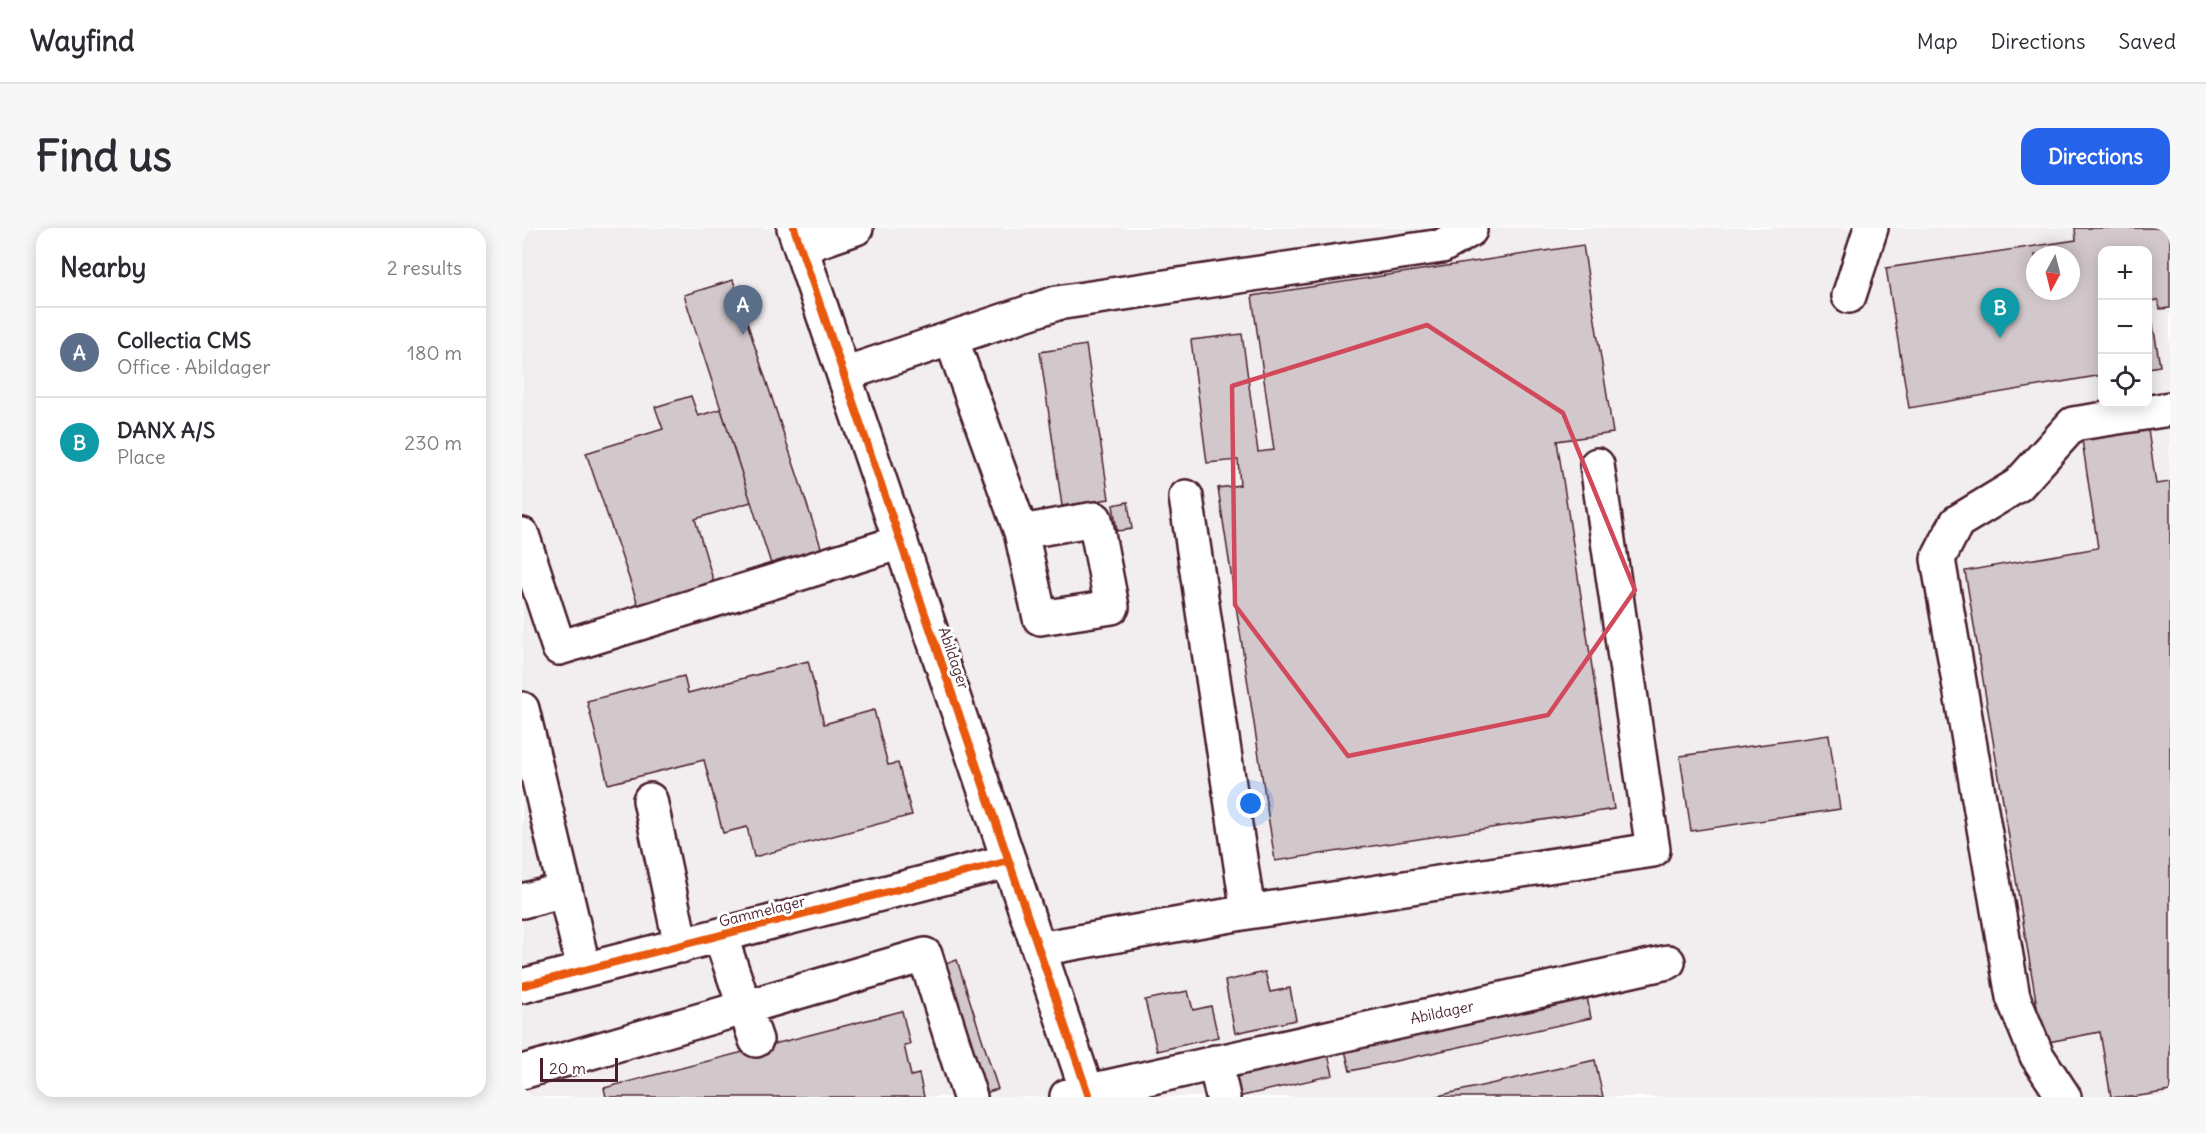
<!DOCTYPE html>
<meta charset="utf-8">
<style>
body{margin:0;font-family:Delius,sans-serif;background:#f7f7f7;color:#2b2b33}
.controls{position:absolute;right:18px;top:18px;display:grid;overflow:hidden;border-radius:12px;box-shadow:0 3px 15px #0003}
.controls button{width:54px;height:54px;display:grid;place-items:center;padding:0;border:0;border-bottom:2px solid #e1e1e2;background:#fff;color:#2b2b33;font:30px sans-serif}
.compass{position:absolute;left:1504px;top:18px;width:54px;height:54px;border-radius:50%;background:#fff;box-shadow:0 3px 15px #0003;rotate:187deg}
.scale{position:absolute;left:18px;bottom:15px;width:78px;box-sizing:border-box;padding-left:6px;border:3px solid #4a1f2b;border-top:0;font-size:16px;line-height:21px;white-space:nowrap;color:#4a1f2b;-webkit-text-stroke:4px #fff;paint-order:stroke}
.you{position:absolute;left:729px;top:576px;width:21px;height:21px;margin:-15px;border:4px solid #fff;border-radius:50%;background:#1a73e8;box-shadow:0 0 0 9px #1a73e833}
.badge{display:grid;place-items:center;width:39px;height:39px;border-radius:50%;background:#2563eb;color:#fff;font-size:20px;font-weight:700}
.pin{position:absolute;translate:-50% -50px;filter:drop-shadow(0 2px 3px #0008)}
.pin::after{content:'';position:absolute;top:32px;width:21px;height:18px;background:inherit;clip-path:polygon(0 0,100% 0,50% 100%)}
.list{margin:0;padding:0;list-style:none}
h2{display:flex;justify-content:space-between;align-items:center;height:78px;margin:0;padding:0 24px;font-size:26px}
h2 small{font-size:20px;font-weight:400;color:#7c7c81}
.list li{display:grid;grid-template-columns:39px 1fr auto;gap:18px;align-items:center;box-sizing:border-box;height:90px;padding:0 24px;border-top:2px solid #e1e1e2}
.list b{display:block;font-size:22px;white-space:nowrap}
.list p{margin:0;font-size:20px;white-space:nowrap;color:#7c7c81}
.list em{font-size:20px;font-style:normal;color:#7c7c81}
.icon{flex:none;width:33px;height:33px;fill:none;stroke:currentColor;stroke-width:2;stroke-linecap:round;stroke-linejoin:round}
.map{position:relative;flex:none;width:1648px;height:869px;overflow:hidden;border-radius:18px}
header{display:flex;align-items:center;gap:36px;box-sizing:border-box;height:84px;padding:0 30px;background:#fff;border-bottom:2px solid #e1e1e2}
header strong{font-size:28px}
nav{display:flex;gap:33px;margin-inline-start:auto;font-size:21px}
.intro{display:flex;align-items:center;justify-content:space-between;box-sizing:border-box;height:144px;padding:0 36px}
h1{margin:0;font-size:42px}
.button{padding:15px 27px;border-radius:18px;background:#2563eb;color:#fff;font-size:21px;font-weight:700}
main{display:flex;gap:36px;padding:0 36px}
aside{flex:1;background:#fff;border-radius:18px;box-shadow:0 3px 15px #0003}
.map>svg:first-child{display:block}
.built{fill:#f2eeef;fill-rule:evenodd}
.building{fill:#d2c7cb;stroke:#4a1f2b;stroke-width:1.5;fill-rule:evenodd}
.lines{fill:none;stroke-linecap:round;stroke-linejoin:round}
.minor-casing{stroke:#4a1f2b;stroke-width:38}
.minor{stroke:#fff;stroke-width:33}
.cycleway-casing{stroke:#fff;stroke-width:11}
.cycleway{stroke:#e8590c;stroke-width:8}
.marked{fill:none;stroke:#d1495b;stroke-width:4.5;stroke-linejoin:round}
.labels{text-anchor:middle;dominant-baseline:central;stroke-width:6;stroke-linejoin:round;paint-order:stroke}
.street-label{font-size:15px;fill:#4a1f2b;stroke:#fff}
</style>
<header>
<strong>Wayfind</strong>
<nav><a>Map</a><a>Directions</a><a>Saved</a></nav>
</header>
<div class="intro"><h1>Find us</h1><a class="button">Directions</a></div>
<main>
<aside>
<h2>Nearby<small>2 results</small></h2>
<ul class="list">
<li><span class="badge" style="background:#5c6f8a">A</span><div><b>Collectia CMS</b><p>Office · Abildager</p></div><em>180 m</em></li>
<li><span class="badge" style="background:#0f9aa8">B</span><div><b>DANX A/S</b><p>Place</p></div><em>230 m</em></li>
</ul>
</aside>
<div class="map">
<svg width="1648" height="869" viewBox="0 0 1648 869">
<rect width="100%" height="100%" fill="#fff"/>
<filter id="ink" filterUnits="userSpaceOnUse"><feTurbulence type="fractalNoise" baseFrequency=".0167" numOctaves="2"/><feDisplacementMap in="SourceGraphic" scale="12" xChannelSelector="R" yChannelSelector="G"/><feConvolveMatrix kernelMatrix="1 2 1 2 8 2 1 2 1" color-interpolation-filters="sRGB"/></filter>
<g filter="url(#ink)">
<path class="built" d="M0,0h1648v869h-1648zM1580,22h46v154h-46zM1513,27h36v36h-36z"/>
<path class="building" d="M1553,0h95v80l-10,1 -2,-9 -9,1 11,65 -12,2v-118h-46v125l-193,33 -23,-140 190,-28zM1513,27h36v36h-36z
M1061,17l30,188 -56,8 57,368 -339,52 -57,-373 22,-3 -2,-25 -31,3 -16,-123 51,-6 16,118 16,-2 -22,-154z
M211,52l90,273 -50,17 -89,-275z
M564,117l23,154 -47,7 -22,-154z
M169,168l7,20 23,-7 30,93 -56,17 20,67 -75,24 -54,-157 77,-24 -8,-22z
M1625,195l9,61 14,-2v609l-37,6h-22l-11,-65 -57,11 -78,-472 133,-23 -17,-115z
M606,274l4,27 -15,2 -4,-26z
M286,433l16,63 50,-14 14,55 10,-2 14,52 -158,42 -7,-30 -24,6 -19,-73 -96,24 -21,-83 97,-25 4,17z
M1307,507l11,74 -149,22 -11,-75z
M435,732l41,129 -20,6 -41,-129z
M743,744l5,20 20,-4 6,32 -61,13 -10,-52z
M666,763l5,19 18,-4 7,31 -61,14 -12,-51z
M1064,764l5,26 -241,53 -6,-25z
M380,783l8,33 -6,1 7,31 8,-2 5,23h-318l-2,-9z
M805,822l6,25 -95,22 -6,-25z
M1073,832l8,37h-170z"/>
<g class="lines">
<defs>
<path id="minor" d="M272,0l295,869
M279,19l55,-19
M1327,68l22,-68
M429,110l70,194 19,86 72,-11 -17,-88 -74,13
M322,146l213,-71 385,-57 28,-16
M0,307l37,113 342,-106
M0,481l62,261
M128,572l31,146
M0,673l43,-11
M726,684l405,-62 -56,-385
M198,707l36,105
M517,721l209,-37 -62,-415
M0,758l487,-125
M693,834l8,35
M0,844l403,-117 45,142
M545,868l601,-134
M1542,869l-27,-41 -24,-59 -75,-438 19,-37 61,-37 55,-61 97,-15"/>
</defs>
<use href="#minor" class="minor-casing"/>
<use href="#minor" class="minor"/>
<defs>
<path id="cycleway" d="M272,0l295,869
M0,758l487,-125"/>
</defs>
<use href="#cycleway" class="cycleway-casing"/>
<use href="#cycleway" class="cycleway"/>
</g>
</g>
<path class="marked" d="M905,97l136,88 72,177 -87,125 -200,41 -113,-151 -3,-219z"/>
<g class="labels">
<g class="street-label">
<text transform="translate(432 430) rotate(71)">Abildager</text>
<text transform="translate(240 683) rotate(-14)">Gammelager</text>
<text transform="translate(920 784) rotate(-12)">Abildager</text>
</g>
</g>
</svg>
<div class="controls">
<button>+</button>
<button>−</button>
<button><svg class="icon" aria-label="locate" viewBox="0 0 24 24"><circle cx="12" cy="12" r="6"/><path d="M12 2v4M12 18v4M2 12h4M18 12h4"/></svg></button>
</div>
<svg class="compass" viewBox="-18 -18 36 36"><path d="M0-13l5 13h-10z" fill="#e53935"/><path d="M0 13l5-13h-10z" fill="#7c7c81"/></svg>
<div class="scale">20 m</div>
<div class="you"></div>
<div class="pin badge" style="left:221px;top:107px;background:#5c6f8a">A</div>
<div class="pin badge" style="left:1478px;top:110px;background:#0f9aa8">B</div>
</div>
</main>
